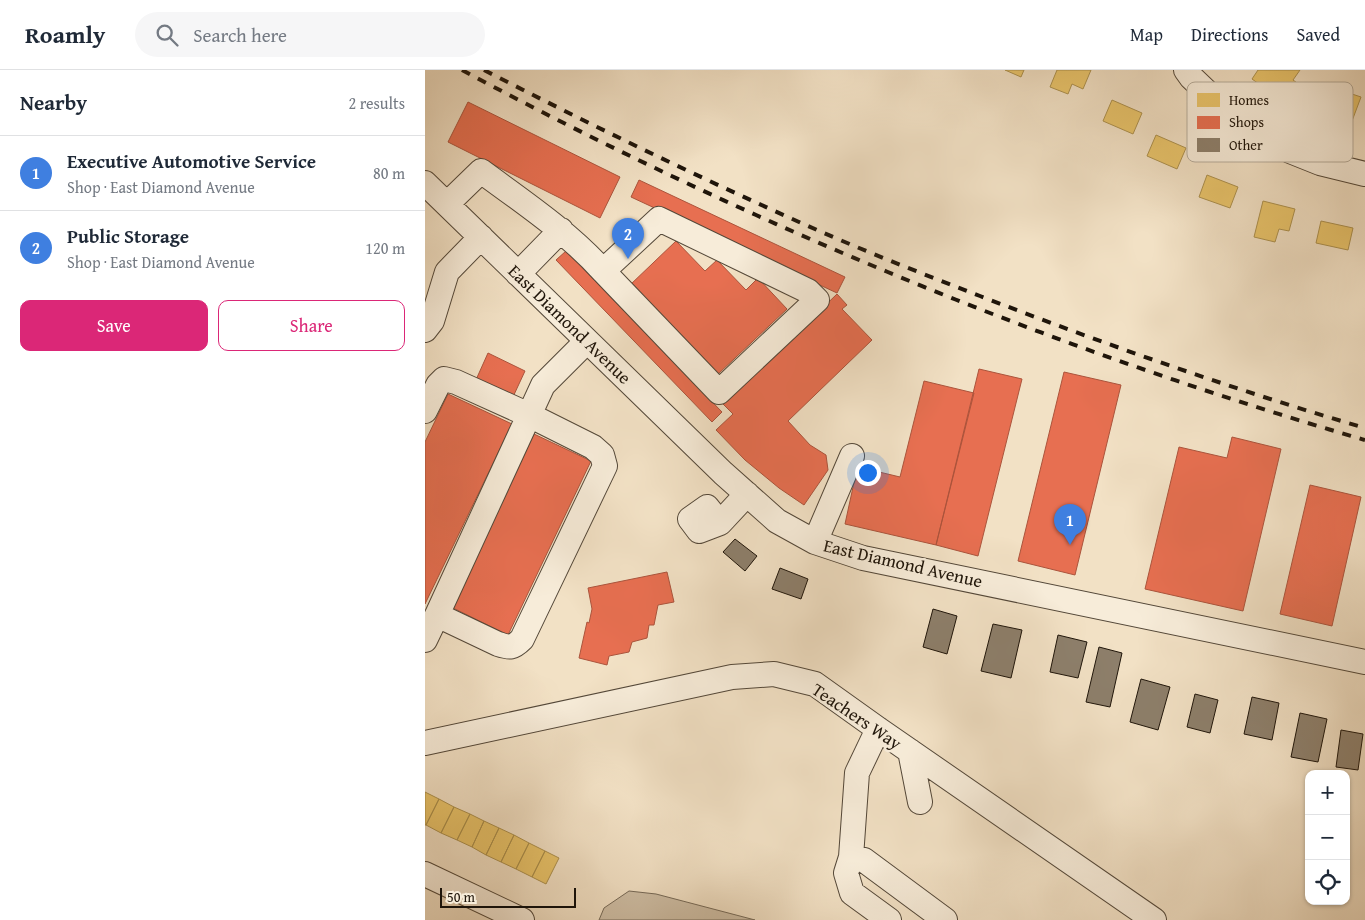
<!DOCTYPE html>
<meta charset="utf-8">
<style>
body{margin:0;font-family:"Gentium Book Plus",serif;background:#f6f6f7;color:#1f2937}
.controls{position:absolute;right:15px;bottom:15px;display:grid;overflow:hidden;border-radius:10px;box-shadow:0 1px 4px #0004}
.controls button{width:45px;height:45px;display:grid;place-items:center;padding:0;border:0;border-bottom:1px solid #e0e1e3;background:#fff;color:#1f2937;font:25px sans-serif}
.scale{position:absolute;left:15px;bottom:12px;width:136px;box-sizing:border-box;padding-left:5px;border:2px solid #1f150a;border-top:0;font-size:14px;line-height:18px;white-space:nowrap;color:#1f150a;-webkit-text-stroke:4px #f7ecd9;paint-order:stroke}
.you{position:absolute;left:442px;top:402px;width:18px;height:18px;margin:-12px;border:4px solid #fff;border-radius:50%;background:#1a73e8;box-shadow:0 0 0 8px #1a73e833}
.badge{display:grid;place-items:center;width:32px;height:32px;border-radius:50%;background:#db2777;color:#fff;font-size:16px;font-weight:700}
.pin{position:absolute;translate:-50% -41px;filter:drop-shadow(0 1px 2px #0008)}
.pin::after{content:'';position:absolute;top:26px;width:18px;height:15px;background:inherit;clip-path:polygon(0 0,100% 0,50% 100%)}
.list{margin:0;padding:0;list-style:none}
h2{display:flex;justify-content:space-between;align-items:center;height:65px;margin:0;padding:0 20px;font-size:21px}
h2 small{font-size:16px;font-weight:400;color:#747a83}
.list li{display:grid;grid-template-columns:32px 1fr auto;gap:15px;align-items:center;box-sizing:border-box;height:75px;padding:0 20px;border-top:1px solid #e0e1e3}
.list b{display:block;font-size:19px;white-space:nowrap}
.list p{margin:0;font-size:16px;white-space:nowrap;color:#747a83}
.list em{font-size:16px;font-style:normal;color:#747a83}
.actions{display:flex;gap:10px;padding:15px 20px}
.actions a{flex:1;padding:11px 0;border:1px solid #db2777;border-radius:10px;text-align:center;font-size:18px;color:#db2777}
.actions .main{background:#db2777;color:#fff}
.icon{flex:none;width:28px;height:28px;fill:none;stroke:currentColor;stroke-width:2;stroke-linecap:round;stroke-linejoin:round}
.map{position:relative;flex:none;width:940px;height:850px;overflow:hidden}
header{display:flex;align-items:center;gap:30px;box-sizing:border-box;height:70px;padding:0 25px;background:#fff;border-bottom:1px solid #e0e1e3}
header strong{font-size:24px}
nav{display:flex;gap:28px;margin-inline-start:auto;font-size:18px}
.search{width:350px;height:45px;background:#f6f6f7;display:flex;align-items:center;gap:12px;box-sizing:border-box;padding:0 18px;border-radius:28px;color:#747a83;font-size:19px}
main{display:flex}
aside{flex:1;background:#fff}
.map>svg:first-child{display:block}
.green{fill:#cebea5;stroke:#766a58}
.homes{fill:#e9c46a;stroke:#ac904d}
.shops{fill:#e76f51;stroke:#ab543c}
.building{fill:#8d7f6b;stroke:#1f150a}
.lines{fill:none;stroke-linecap:round;stroke-linejoin:round}
.minor-casing{stroke:#544839;stroke-width:26}
.minor{stroke:#f7ecd9;stroke-width:24}
.rail{stroke:#1f150a;stroke-width:4;stroke-dasharray:9 9;stroke-linecap:butt}
.labels{text-anchor:middle;dominant-baseline:central;stroke-width:5;stroke-linejoin:round;paint-order:stroke}
.street-label{font-size:18px;fill:#1f150a;stroke:#f7ecd9}
.key{fill:#f7ecd9;stroke:#b6ac9b;stroke-width:1}
.key-label{font-size:14px;fill:#1f150a}
</style>
<header>
<strong>Roamly</strong>
<div class="search"><svg class="icon" aria-label="search" viewBox="0 0 24 24"><circle cx="10" cy="10" r="6"/><path d="M15 15l6 6"/></svg>Search here</div>
<nav><a>Map</a><a>Directions</a><a>Saved</a></nav>
</header>
<main>
<aside>
<h2>Nearby<small>2 results</small></h2>
<ul class="list">
<li><span class="badge" style="background:#3f7fe0">1</span><div><b>Executive Automotive Service</b><p>Shop · East Diamond Avenue</p></div><em>80 m</em></li>
<li><span class="badge" style="background:#3f7fe0">2</span><div><b>Public Storage</b><p>Shop · East Diamond Avenue</p></div><em>120 m</em></li>
</ul>
<div class="actions"><a class="main">Save</a><a>Share</a></div>
</aside>
<div class="map">
<svg width="940" height="850" viewBox="0 0 940 850">
<rect width="100%" height="100%" fill="#f2e1c5"/>
<filter id="stains"><feTurbulence type="fractalNoise" baseFrequency=".004" numOctaves="4"/><feColorMatrix values="0 0 0 0 .2 0 0 0 0 .09 0 0 0 0 .02 0 0 0 .5 -.17"/></filter>
<radialGradient id="worn" r=".72"><stop offset=".6" stop-color="#630" stop-opacity="0"/><stop offset="1" stop-color="#630" stop-opacity=".3"/></radialGradient>
<path class="green" d="M204,821l27,3 99,26h-156l5,-12z"/>
<path class="homes" d="M580,0h19l-3,7z
M632,0h34l-8,19 -11,-5 -4,10 -18,-7z
M833,0h42l-7,10 7,5 -17,24 -9,-7 3,-5 -25,-18z
M921,22l15,5 -12,32 -30,-11 8,-22 15,5z
M687,30l30,13 -9,21 -30,-13z
M731,65l30,13 -9,21 -30,-13z
M782,105l31,12 -8,21 -31,-11z
M838,131l32,8 -6,22 -10,-2 -4,13 -21,-5z
M896,151l32,7 -5,22 -32,-7z
M0,722l14,7 -13,26h-1z
M14,729l15,8 -13,26 -15,-8z
M29,737l16,7 -13,26 -16,-7z
M45,744l14,7 -12,26 -15,-7z
M59,751l15,7 -13,27 -14,-8z
M74,758l15,7 -13,27 -15,-7z
M89,765l15,8 -13,26 -15,-7z
M104,773l16,8 -13,26 -16,-8z
M120,781l14,7 -13,26 -14,-7z"/>
<path class="shops" d="M43,32l152,75 -20,41 -152,-76z
M214,110l206,97 -8,16 -206,-96z
M251,171l29,30 12,-11 29,30 12,-12 29,31 -70,66 -87,-90z
M141,181l156,161 -10,10 -156,-162z
M412,224l10,11 -5,4 30,31 -84,81 22,24 16,10 2,15 -24,35 -25,-17 -34,-28 -29,-30 17,-16 -10,-10z
M63,283l37,18 -13,28 -37,-17z
M554,299l43,10 -44,177 -42,-11z
M639,302l57,13 -46,190 -57,-14z
M499,311l50,12 -38,152 -91,-21 10,-46 16,-8 29,7z
M23,324l64,30 -87,180v-162z
M109,364l57,27 -83,174 -57,-28z
M807,367l49,12 -38,162 -98,-22 34,-142 48,11z
M885,415l51,12 -29,129 -52,-12z
M242,502l7,30 -16,3 -4,20h-5l-2,13 -15,4 -3,10 -20,4 -2,9 -28,-7 8,-36 2,1 3,-14 -4,-21z"/>
<path class="building" d="M310,469l22,17 -12,15 -22,-19z
M355,498l28,11 -7,20 -29,-10z
M508,539l24,7 -10,38 -24,-7z
M568,554l29,6 -11,48 -30,-7z
M633,565l29,7 -9,36 -28,-6z
M674,577l23,6 -12,54 -24,-5z
M716,609l29,8 -12,43 -28,-8z
M770,624l23,6 -8,33 -23,-6z
M827,627l27,6 -7,37 -28,-6z
M875,643l27,6 -9,43 -27,-5z
M916,660l22,4 -5,36 -22,-3z"/>
<g class="lines">
<defs>
<path id="minor" d="M761,0l5,7 46,44 53,30 30,12 45,11
M0,113l298,290 54,48 38,21 48,16 502,104
M22,134l34,-33c42,31 87,61 122,100l116,121 98,-92 -9,-9 -149,-72 -56,52
M93,204l43,-44
M0,260l7,-9 15,-49 34,-35
M0,341l13,-26 6,-6 12,3 73,33 64,32 9,8 3,11 -83,173c-9,9 -12,9 -24,5l-61,-29 -12,25
M295,453l-13,-16 -17,12 9,12 21,-8 27,-29
M390,472l37,-86
M12,545l106,-230 44,-44
M453,659l-21,44 -6,84 -5,16 6,20 37,27
M0,673l307,-66 42,-3 41,10 63,45 276,191
M485,681l10,51
M426,787l13,3 81,60
M0,804l97,46"/>
</defs>
<use href="#minor" class="minor-casing"/>
<use href="#minor" class="minor"/>
<path class="rail" d="M37,0c287,154 590,279 903,370
M59,0c107,55 214,107 324,156 56,25 115,48 172,70 127,49 255,94 385,132"/>
</g>
<g class="labels">
<g class="street-label">
<text transform="translate(145 254) rotate(44)">East Diamond Avenue</text>
<text transform="translate(478 493) rotate(13)">East Diamond Avenue</text>
<text transform="translate(432 646) rotate(34)">Teachers Way</text>
</g>
</g>
<rect x="762" y="12" width="166" height="80" rx="8" class="key"/>
<rect x="772" y="23" width="23" height="14" fill="#e9c46a"/>
<rect x="772" y="46" width="23" height="13" fill="#e76f51"/>
<rect x="772" y="68" width="23" height="14" fill="#8d7f6b"/>
<g class="key-label">
<text x="804" y="35">Homes</text>
<text x="804" y="57">Shops</text>
<text x="804" y="80">Other</text>
</g>
<rect width="100%" height="100%" filter="url(#stains)"/>
<rect width="100%" height="100%" fill="url(#worn)"/>
</svg>
<div class="controls">
<button>+</button>
<button>−</button>
<button><svg class="icon" aria-label="locate" viewBox="0 0 24 24"><circle cx="12" cy="12" r="6"/><path d="M12 2v4M12 18v4M2 12h4M18 12h4"/></svg></button>
</div>
<div class="scale">50 m</div>
<div class="you"></div>
<div class="pin badge" style="left:645px;top:475px;background:#3f7fe0">1</div>
<div class="pin badge" style="left:203px;top:189px;background:#3f7fe0">2</div>
</div>
</main>
